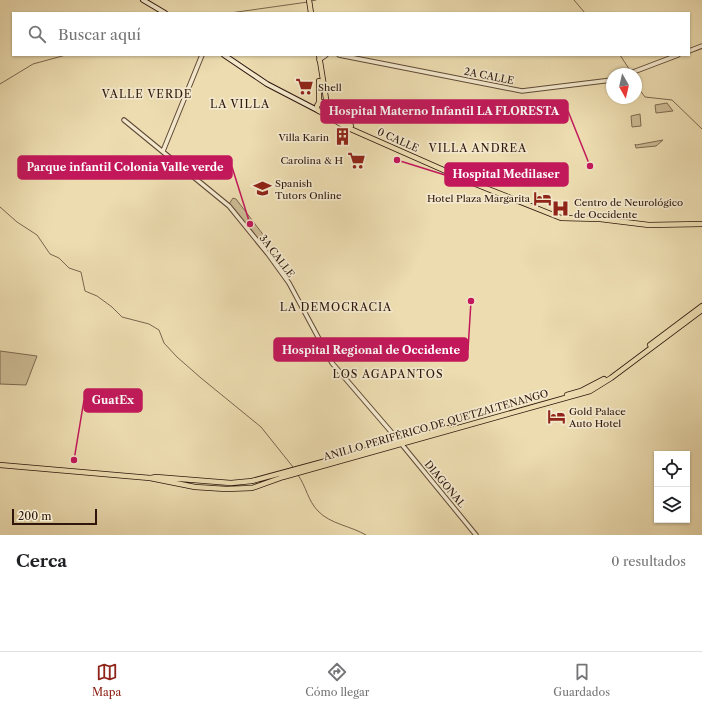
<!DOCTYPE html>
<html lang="es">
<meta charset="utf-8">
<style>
body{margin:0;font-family:"Libre Caslon Text",serif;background:#f2f2f2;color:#202124}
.controls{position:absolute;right:12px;bottom:12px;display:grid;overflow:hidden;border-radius:0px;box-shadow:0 1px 3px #0004}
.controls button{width:36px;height:36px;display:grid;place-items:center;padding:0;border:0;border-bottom:1px solid #e0e0e0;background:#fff;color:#202124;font:20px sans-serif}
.compass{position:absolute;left:606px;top:68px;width:36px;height:36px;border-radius:50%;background:#fff;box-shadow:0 1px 3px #0004;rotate:172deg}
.scale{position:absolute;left:12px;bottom:10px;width:85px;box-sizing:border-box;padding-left:4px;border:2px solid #2e160d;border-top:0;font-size:11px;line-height:14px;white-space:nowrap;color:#2e160d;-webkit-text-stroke:3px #f3e8cc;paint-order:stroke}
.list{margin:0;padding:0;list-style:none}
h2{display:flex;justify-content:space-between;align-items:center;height:52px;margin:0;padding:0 16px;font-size:17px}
h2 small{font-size:13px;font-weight:400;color:#757577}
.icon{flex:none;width:22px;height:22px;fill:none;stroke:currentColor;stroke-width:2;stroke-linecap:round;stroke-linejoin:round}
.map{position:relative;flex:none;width:702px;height:535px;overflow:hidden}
.search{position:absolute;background:#fff;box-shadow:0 1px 3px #0004;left:12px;right:12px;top:12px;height:44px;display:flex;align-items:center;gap:10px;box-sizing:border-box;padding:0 14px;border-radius:0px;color:#757577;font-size:15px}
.sheet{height:116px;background:#fff}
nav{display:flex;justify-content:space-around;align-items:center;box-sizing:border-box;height:56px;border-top:1px solid #e0e0e0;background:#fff;font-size:11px;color:#757577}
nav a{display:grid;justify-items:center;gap:2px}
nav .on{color:#8f2418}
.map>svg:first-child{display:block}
.green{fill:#ccba94;stroke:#7d6850}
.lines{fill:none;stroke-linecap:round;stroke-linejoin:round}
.stream{stroke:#79654e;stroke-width:1}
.tertiary-casing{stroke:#5e4836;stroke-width:5.5}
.secondary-casing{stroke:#2e160d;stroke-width:6}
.primary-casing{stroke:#2e160d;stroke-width:6}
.trunk-casing{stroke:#2e160d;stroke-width:6}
.tertiary{stroke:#f3e8cc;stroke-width:3.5}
.secondary{stroke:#f3e8cc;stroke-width:4}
.primary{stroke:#ecdcb0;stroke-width:4.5}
.trunk{stroke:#ecdcb0;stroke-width:4.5}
.labels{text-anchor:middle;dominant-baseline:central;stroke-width:3.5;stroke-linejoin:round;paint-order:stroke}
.street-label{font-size:10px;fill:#2e160d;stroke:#f3e8cc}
.poi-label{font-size:10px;fill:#2e160d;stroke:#f3e8cc;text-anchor:start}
.neighbourhood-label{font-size:11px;letter-spacing:1px;fill:#2e160d;stroke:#f3e8cc}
.leader{fill:none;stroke:#c2185b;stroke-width:1.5}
.callout-dot{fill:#c2185b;stroke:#f3e8cc;stroke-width:1.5}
.callout{fill:#c2185b;stroke:#c2185b;stroke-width:1.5}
.callout-label{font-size:11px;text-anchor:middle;font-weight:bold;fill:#fff}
</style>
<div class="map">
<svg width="702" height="535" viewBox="0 0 702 535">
<rect width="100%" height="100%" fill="#ecdcb0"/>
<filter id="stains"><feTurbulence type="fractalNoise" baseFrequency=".005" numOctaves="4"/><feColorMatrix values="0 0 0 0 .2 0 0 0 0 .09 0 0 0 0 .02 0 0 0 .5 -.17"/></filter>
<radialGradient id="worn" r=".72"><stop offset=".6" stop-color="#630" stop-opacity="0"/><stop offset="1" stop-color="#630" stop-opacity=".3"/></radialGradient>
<path class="green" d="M667,103l6,8 -17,2 -1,-8z
M640,114l1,12 -9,1 -1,-11z
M663,140l-7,6 -20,2 -1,-4 1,1z
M233,198l3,1 32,42 -5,4 -34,-41z
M0,351l37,5 -11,29 -26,-1z"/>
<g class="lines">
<path class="stream" d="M574,0l11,13
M311,1l5,-1
M230,13l78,-11
M620,55l11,17
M0,84l33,-20 33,-9
M636,85l9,12 27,3 30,29
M0,207l17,15 20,13 13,19 9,4 10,10 12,4 4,19 12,5 15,11 10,10 27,7 10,6 5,13 13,14 24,21 60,49 32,40
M298,475c8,11 10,26 20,36 12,13 33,15 48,24"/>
<defs>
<path id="tertiary" d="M689,51l13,-5
M339,55l183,36 90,-11
M319,60l7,-5
M628,74l50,-19
M124,120l105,86 39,48 21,29 43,80 67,78 77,94
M163,151l39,-96"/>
<path id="secondary" d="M143,0l22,13
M224,55l43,29 52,27"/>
<path id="primary" d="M309,0l2,13
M319,55l8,50
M319,81v23
M317 107a5 5 0 1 1 10 0a5 5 0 1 1-10 0Z
M327,106l10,11 14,9
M321,112l25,15 127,56 88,35 39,1 49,6 53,-1"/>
<path id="trunk" d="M650,345l52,-39
M567,395l14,-4 23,-12
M0,465l150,13 45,9 31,2 26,-1 31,-11 307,-86 21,-13 91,-68
M151,478l5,-1 75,6 21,-2 196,-53"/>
</defs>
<use href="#tertiary" class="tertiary-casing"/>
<use href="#secondary" class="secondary-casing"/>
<use href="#primary" class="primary-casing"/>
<use href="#trunk" class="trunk-casing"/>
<use href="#tertiary" class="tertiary"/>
<use href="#secondary" class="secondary"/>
<use href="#primary" class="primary"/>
<use href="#trunk" class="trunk"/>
</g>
<defs>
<symbol id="supermarket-bare" viewBox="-9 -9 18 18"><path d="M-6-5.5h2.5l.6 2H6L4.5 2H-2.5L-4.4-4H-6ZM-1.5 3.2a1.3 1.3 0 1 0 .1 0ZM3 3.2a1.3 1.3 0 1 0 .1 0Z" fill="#8f2418" stroke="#f3e8cc" stroke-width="2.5" paint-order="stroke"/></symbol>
<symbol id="building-bare" viewBox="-9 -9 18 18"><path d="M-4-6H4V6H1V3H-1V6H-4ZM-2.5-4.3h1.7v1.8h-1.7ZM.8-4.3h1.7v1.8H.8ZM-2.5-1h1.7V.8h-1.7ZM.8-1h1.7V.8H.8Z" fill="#8f2418" stroke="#f3e8cc" stroke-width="2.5" paint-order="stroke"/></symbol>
<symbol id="school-bare" viewBox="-9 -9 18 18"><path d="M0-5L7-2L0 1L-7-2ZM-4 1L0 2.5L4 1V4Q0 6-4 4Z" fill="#8f2418" stroke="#f3e8cc" stroke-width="2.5" paint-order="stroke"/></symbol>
<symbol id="hotel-bare" viewBox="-9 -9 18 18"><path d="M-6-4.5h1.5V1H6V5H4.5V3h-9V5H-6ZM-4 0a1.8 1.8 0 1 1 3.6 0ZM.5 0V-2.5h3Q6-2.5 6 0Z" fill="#8f2418" stroke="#f3e8cc" stroke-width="2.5" paint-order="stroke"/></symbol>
<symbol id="hospital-bare" viewBox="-9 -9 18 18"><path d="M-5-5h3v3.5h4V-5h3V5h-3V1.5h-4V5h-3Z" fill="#8f2418" stroke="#f3e8cc" stroke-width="2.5" paint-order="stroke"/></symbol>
</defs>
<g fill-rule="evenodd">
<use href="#supermarket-bare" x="292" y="74" width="25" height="25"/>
<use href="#building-bare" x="330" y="124" width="25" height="25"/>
<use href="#supermarket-bare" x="344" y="148" width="25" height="25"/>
<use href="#school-bare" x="250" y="176" width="25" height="25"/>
<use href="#hotel-bare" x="530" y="186" width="25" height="25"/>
<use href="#hospital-bare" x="548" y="196" width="25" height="25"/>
<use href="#hotel-bare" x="544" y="404" width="25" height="25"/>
</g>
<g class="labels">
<g class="street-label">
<text transform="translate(489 76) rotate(11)">2A CALLE</text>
<text transform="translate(398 140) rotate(24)">0 CALLE</text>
<text transform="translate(277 256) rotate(53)">3A CALLE</text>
<text transform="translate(436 425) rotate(-16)">ANILLO PERIFÉRICO DE QUETZALTENANGO</text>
<text transform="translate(445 484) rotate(50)">DIAGONAL</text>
</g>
<g class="poi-label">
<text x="318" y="87">Shell</text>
<text x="329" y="137" text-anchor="end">Villa Karin</text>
<text x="343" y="160" text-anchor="end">Carolina &amp; H</text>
<text x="275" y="183">Spanish<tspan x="275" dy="12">Tutors Online</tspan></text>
<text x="530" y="198" text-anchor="end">Hotel Plaza Margarita</text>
<text x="574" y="202">Centro de Neurológico<tspan x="574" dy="12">de Occidente</tspan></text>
<text x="569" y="411">Gold Palace<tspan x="569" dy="12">Auto Hotel</tspan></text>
</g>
<g class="neighbourhood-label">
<text x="147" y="94">VALLE VERDE</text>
<text x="240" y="104">LA VILLA</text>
<text x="478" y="148">VILLA ANDREA</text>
<text x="336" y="307">LA DEMOCRACIA</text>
<text x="388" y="374">LOS AGAPANTOS</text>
</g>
</g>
<path class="leader" d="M590 166L568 111M250 224L232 167M397 160L445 175M471 301L468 350M74 460L84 400"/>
<g class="callout-dot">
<circle cx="590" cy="166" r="4"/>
<circle cx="250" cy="224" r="4"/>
<circle cx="397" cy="160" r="4"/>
<circle cx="471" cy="301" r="4"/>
<circle cx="74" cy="460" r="4"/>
</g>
<g class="callout">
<rect x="321" y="100" width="247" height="23" rx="4"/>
<rect x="18" y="156" width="214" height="23" rx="4"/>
<rect x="445" y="163" width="123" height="23" rx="4"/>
<rect x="274" y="338" width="194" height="23" rx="4"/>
<rect x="84" y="389" width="58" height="23" rx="4"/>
</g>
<g class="callout-label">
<text x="444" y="115">Hospital Materno Infantil LA FLORESTA</text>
<text x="125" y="171">Parque infantil Colonia Valle verde</text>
<text x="506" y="178">Hospital Medilaser</text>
<text x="371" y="354">Hospital Regional de Occidente</text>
<text x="113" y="404">GuatEx</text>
</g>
<rect width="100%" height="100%" filter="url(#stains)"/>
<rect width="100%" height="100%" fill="url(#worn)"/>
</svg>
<div class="controls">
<button><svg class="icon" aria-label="locate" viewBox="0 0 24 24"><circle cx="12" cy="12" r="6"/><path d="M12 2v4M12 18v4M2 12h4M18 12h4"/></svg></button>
<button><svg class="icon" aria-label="layers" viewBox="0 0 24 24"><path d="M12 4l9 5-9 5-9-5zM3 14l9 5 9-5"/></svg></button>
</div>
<svg class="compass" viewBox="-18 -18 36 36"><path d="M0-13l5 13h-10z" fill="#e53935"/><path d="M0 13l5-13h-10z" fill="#757577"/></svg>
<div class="scale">200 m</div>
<div class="search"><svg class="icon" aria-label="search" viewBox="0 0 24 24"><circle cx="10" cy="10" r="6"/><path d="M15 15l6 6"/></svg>Buscar aquí</div>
</div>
<section class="sheet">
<h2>Cerca<small>0 resultados</small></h2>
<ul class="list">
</ul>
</section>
<nav>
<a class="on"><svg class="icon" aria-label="map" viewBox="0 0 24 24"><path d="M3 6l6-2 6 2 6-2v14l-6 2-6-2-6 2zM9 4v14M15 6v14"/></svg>Mapa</a>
<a><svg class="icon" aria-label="directions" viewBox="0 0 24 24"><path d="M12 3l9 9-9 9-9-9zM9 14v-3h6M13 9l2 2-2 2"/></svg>Cómo llegar</a>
<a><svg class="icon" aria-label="saved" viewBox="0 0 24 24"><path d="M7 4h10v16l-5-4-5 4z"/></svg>Guardados</a>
</nav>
